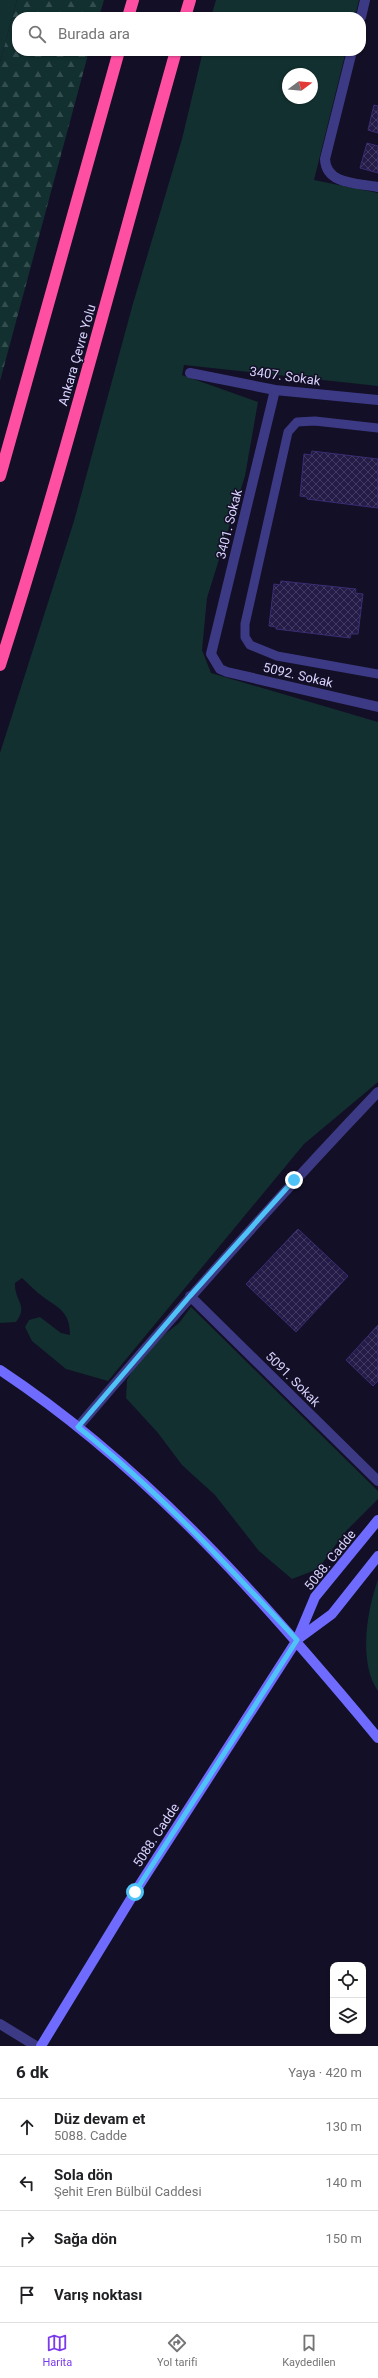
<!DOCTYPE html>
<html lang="tr">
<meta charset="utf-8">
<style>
body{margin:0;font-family:Roboto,sans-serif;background:#f2f2f2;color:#202124}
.controls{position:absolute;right:12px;bottom:12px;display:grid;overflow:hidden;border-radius:8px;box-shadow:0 1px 3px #0004}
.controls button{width:36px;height:36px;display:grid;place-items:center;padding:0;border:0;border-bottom:1px solid #e0e0e0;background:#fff;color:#202124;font:20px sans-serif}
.compass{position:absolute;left:282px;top:68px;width:36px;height:36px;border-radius:50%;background:#fff;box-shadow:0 1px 3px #0004;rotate:74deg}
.stop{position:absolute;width:12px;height:12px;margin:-9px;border:3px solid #4fc3f7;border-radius:50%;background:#fff}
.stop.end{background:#4fc3f7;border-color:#fff;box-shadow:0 1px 4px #0008}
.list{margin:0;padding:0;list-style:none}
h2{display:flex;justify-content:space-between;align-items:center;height:52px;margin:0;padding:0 16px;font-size:17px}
h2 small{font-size:13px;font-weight:400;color:#757577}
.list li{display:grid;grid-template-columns:26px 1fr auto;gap:12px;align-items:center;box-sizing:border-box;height:56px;padding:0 16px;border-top:1px solid #e0e0e0}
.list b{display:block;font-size:15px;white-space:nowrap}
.list p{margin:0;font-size:13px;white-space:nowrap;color:#757577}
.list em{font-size:13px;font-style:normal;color:#757577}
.icon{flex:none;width:22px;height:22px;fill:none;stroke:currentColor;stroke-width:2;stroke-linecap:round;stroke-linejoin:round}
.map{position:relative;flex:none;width:378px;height:2046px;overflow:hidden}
.search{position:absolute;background:#fff;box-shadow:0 1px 3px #0004;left:12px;right:12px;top:12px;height:44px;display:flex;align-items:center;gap:10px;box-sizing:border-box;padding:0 14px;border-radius:16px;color:#757577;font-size:15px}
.sheet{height:276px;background:#fff}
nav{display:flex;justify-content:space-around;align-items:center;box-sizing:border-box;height:56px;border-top:1px solid #e0e0e0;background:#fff;font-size:11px;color:#757577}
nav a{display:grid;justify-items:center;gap:2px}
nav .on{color:#7c3aed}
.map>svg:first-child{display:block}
.grass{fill:#12302f;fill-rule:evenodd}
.forest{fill:url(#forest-firs)}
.building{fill:url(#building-cross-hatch);stroke:#3b2d73}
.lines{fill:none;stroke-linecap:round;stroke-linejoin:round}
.lane{stroke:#3d3a85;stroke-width:9}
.street{stroke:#3d3a85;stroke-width:10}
.secondary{stroke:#6f6bff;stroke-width:10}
.highway{stroke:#ff4fa3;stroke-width:12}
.route{stroke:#4fc3f7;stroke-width:5}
.labels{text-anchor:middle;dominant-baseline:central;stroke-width:3;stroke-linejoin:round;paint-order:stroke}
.street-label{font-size:13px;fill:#d9d4ff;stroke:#130f26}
</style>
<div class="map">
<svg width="378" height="2046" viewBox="0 0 378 2046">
<defs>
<pattern id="forest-firs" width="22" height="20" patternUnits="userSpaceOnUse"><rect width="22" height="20" fill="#12302f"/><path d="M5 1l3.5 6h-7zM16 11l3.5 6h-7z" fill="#344d4e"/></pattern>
<pattern id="building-cross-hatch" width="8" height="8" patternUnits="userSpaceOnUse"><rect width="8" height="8" fill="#241b47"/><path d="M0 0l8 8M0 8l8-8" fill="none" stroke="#433b63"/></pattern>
</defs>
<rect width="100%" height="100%" fill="#130f26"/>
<path class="grass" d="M0,0h17l-17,62z
M216,0h143l-4,17h-144z
M203,51h143l-32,129 64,13v193l-194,-21 -2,10 76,27 -13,74 -38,122 -5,52 9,23 167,49v360l-74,62 -196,237 -42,-12 -34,-28 -7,-14 4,-7 11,-3 21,16 9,2c0,-24 -12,-27 -28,-39 -7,-5 -13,-12 -20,-18l-7,5c-1,18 14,22 1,39l-16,1v-570l74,-232 58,-214 50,-168zM288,74h24v24h-24z
M191,1307l187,184v8l-32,32 -28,38 -26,10 -33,-28 -44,-56 -33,-30 -24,-32 -32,-35 1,-18 9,-16 16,-20 27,-21z
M378,1580v111c-20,-28 -11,-82 0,-111z"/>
<path class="forest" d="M17,0h87l-5,17h-82v34h72l-89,330v-319z"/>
<path class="building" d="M374,105l4,1v27l-10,-3z
M367,143l11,3v27l-18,-5z
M312,451l66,8v49l-71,-9v-2l-7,-1 4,-42 7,1z
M281,581l75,8 -1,4 8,1 -5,40h-7l-1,4 -74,-9v-2l-7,-1 5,-42 6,1z
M298,1229l50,47 -52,56 -50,-48z
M378,1325v56l-5,5 -27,-26z"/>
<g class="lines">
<path class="lane" d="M378,428l-63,-7 -18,1 -9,10 -43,192v13l5,8 27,11 101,18"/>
<path class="street" d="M361,17l4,-17
M352,51l-27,108c1,26 33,24 53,28
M190,373l85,17 103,10
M275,390l-64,264 9,15 7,3 151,35
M190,1296l188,185
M78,1427c98,-115 196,-226 300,-335
M0,2024l36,22"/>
<path class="secondary" d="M0,1370c148,98 265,232 378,368
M298,1639l34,-25 46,-58
M41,2046l94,-154 162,-252 18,-43 63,-77"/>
<path class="highway" d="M128,17l5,-17
M185,17l5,-17
M0,476l119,-425
M0,665c65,-203 118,-409 176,-614"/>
</g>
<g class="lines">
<path class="route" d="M135,1892l162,-252c-70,-75 -139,-149 -219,-213l112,-131 104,-116"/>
</g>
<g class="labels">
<g class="street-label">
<text transform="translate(77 355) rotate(-74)">Ankara Çevre Yolu</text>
<text transform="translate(285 376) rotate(8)">3407. Sokak</text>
<text transform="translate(229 524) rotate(-76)">3401. Sokak</text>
<text transform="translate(298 675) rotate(13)">5092. Sokak</text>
<text transform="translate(293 1379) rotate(45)">5091. Sokak</text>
<text transform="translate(330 1560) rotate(-51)">5088. Cadde</text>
<text transform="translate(156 1835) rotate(-57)">5088. Cadde</text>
</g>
</g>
</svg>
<div class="controls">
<button><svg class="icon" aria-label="locate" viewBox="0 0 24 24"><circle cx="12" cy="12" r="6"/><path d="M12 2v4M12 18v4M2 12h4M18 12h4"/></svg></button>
<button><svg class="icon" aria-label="layers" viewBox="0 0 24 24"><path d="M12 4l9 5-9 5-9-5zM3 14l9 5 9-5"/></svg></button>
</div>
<svg class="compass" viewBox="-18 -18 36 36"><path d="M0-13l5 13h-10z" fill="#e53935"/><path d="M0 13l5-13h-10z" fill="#757577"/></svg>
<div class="stop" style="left:135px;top:1892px"></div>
<div class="stop end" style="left:294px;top:1180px"></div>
<div class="search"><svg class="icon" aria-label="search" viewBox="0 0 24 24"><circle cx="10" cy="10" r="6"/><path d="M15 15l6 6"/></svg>Burada ara</div>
</div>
<section class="sheet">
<h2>6 dk<small>Yaya · 420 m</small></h2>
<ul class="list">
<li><svg class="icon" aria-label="ahead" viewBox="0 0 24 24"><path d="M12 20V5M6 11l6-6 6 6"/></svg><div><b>Düz devam et</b><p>5088. Cadde</p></div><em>130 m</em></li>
<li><svg class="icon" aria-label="left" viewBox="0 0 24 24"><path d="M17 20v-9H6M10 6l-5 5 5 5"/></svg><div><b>Sola dön</b><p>Şehit Eren Bülbül Caddesi</p></div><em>140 m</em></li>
<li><svg class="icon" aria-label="right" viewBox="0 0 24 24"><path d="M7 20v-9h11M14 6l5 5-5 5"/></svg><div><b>Sağa dön</b></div><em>150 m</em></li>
<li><svg class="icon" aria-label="arrive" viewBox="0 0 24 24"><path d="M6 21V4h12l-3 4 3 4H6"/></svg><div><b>Varış noktası</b></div></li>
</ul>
</section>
<nav>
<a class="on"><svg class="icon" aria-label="map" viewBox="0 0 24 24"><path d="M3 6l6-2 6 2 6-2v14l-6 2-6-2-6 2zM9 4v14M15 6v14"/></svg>Harita</a>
<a><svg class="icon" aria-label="directions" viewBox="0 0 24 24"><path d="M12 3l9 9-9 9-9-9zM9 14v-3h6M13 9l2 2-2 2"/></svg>Yol tarifi</a>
<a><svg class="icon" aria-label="saved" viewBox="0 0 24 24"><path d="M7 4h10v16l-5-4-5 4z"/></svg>Kaydedilen</a>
</nav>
